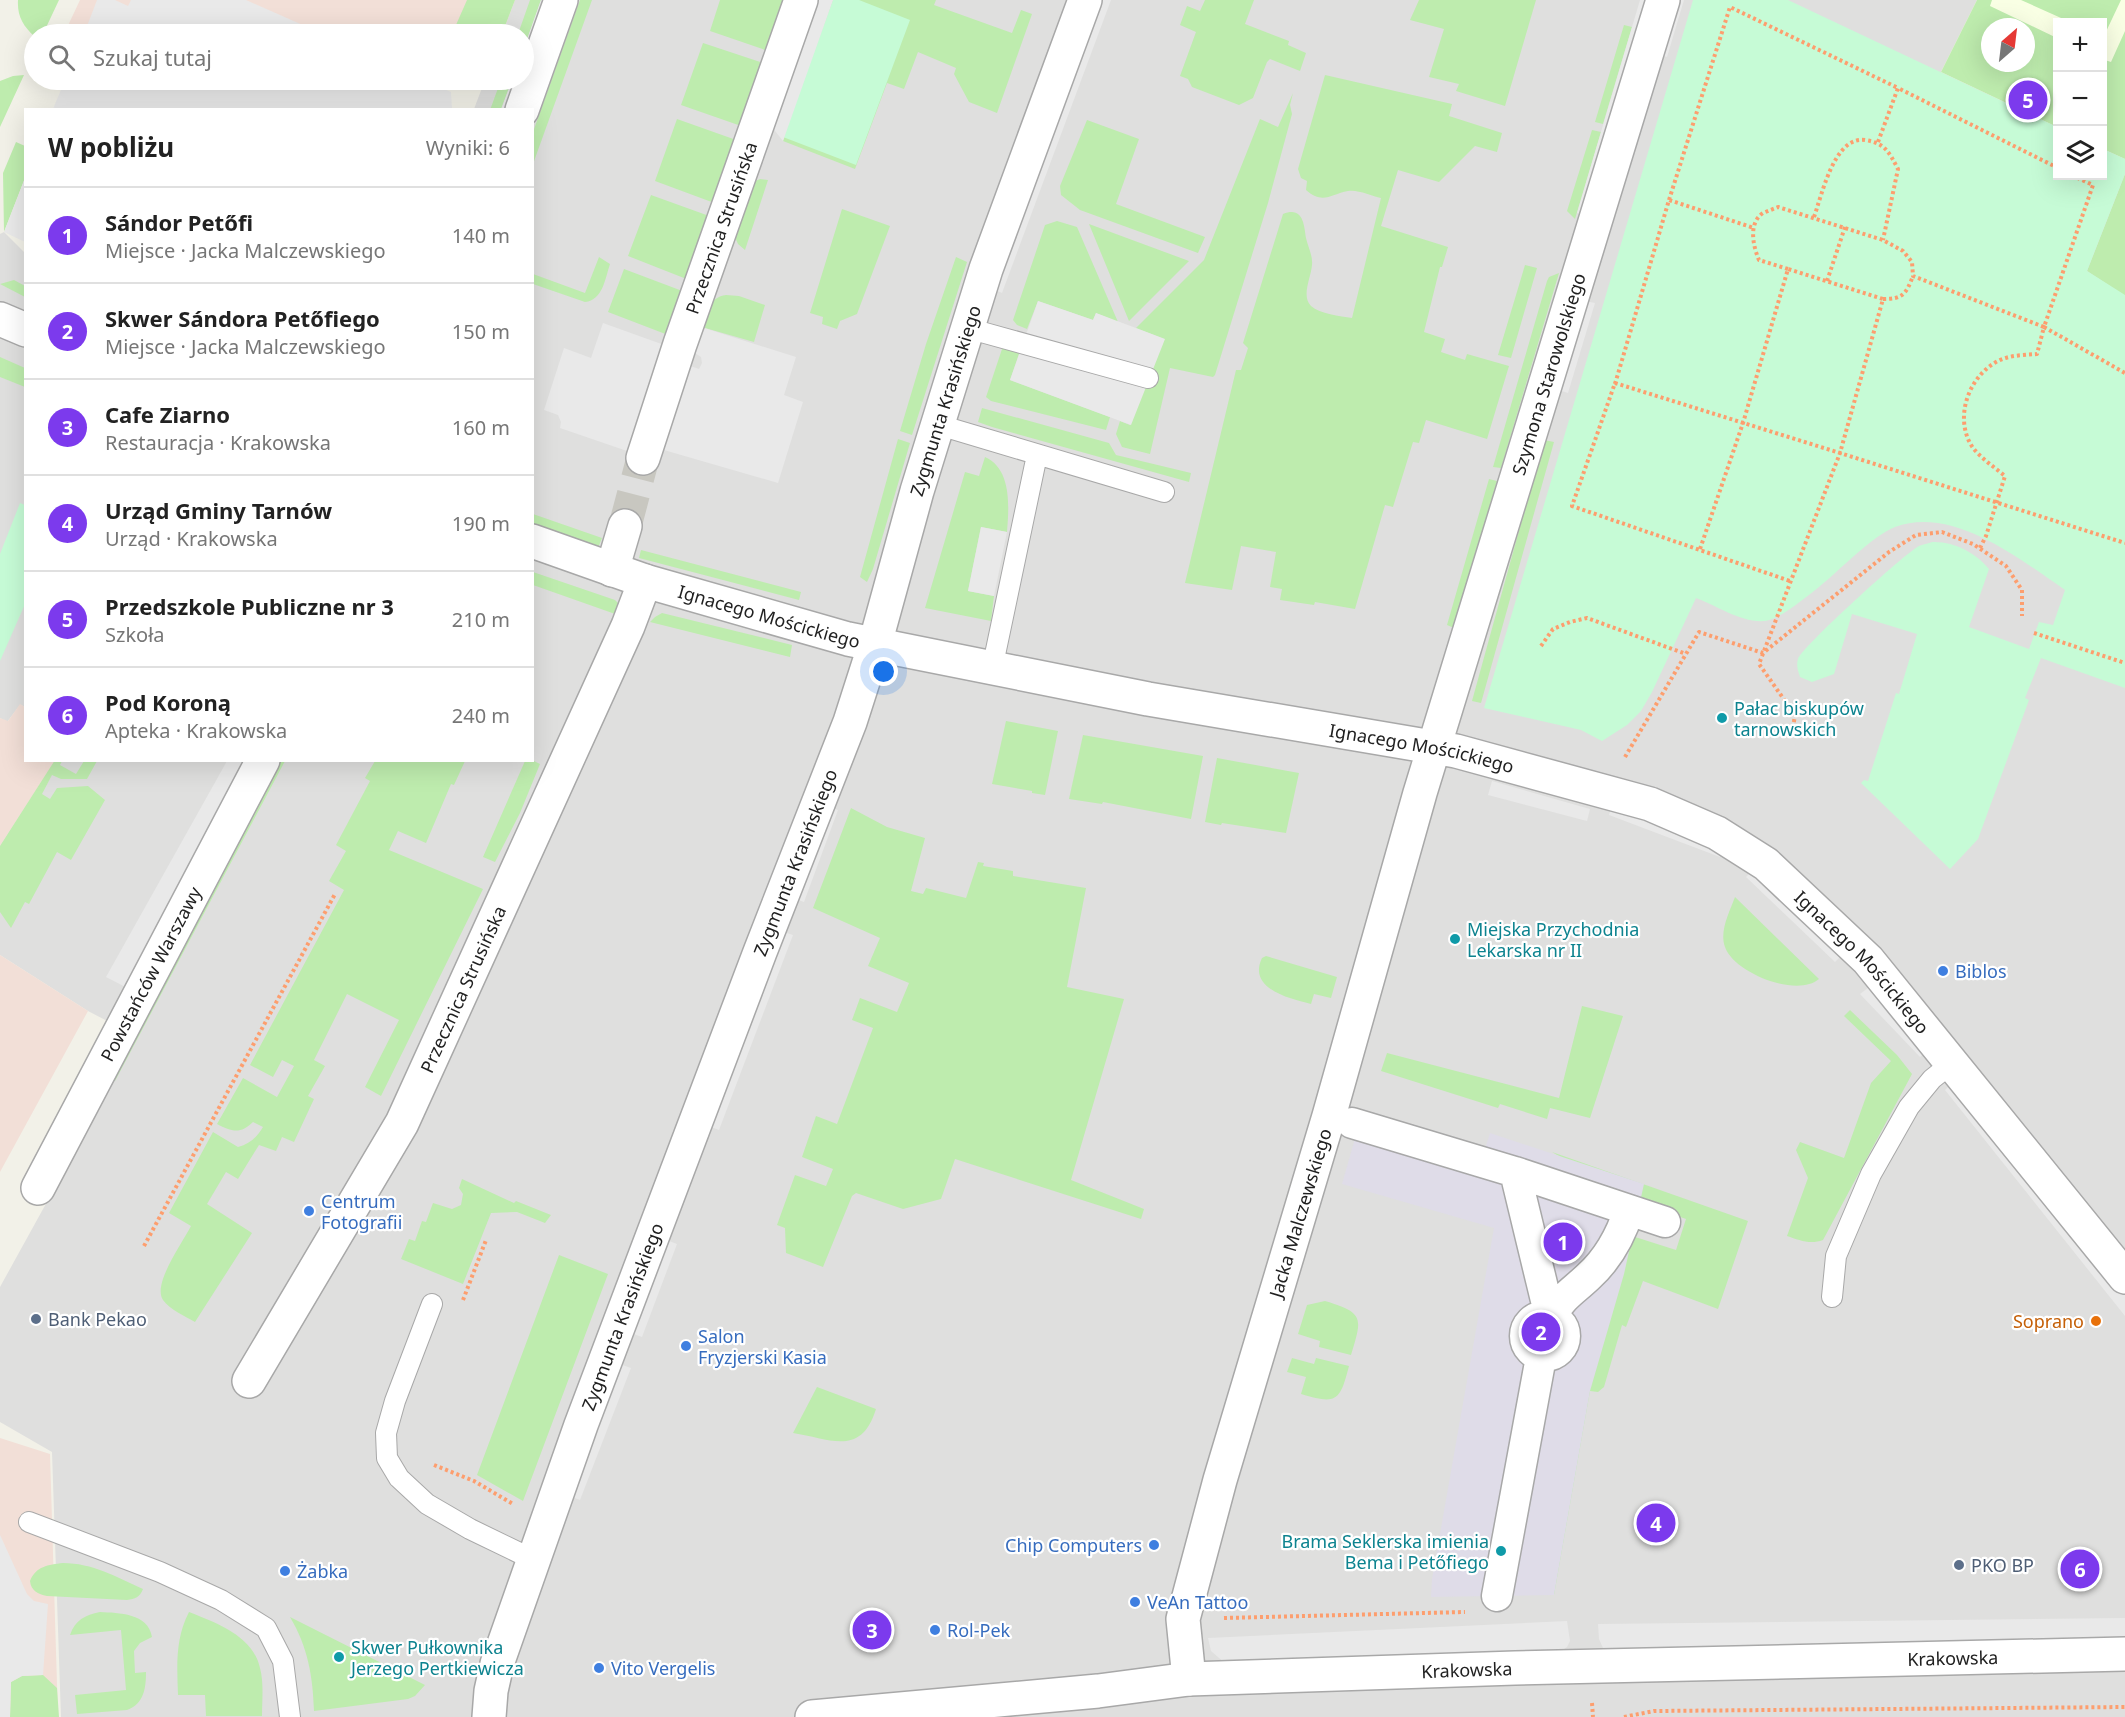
<!DOCTYPE html>
<html lang="pl">
<meta charset="utf-8">
<style>
body{margin:0;font-family:"Noto Sans",sans-serif;background:#f2f2f2;color:#222}
.controls{position:absolute;right:18px;top:18px;display:grid;overflow:hidden;border-radius:0px;box-shadow:0 6px 24px #0002}
.controls button{width:54px;height:54px;display:grid;place-items:center;padding:0;border:0;border-bottom:2px solid #e0e0e0;background:#fff;color:#222;font:30px sans-serif}
.compass{position:absolute;left:1981px;top:18px;width:54px;height:54px;border-radius:50%;background:#fff;box-shadow:0 6px 24px #0002;rotate:28deg}
.you{position:absolute;left:884px;top:672px;width:21px;height:21px;margin:-15px;border:4px solid #fff;border-radius:50%;background:#1a73e8;box-shadow:0 0 0 9px #1a73e833}
.badge{display:grid;place-items:center;width:39px;height:39px;border-radius:50%;background:#7c3aed;color:#fff;font-size:20px;font-weight:700}
.pin{position:absolute;translate:-50% -50%;border:3px solid #fff;box-shadow:0 2px 6px #0006}
.list{margin:0;padding:0;list-style:none}
h2{display:flex;justify-content:space-between;align-items:center;height:78px;margin:0;padding:0 24px;font-size:26px}
h2 small{font-size:20px;font-weight:400;color:#767676}
.list li{display:grid;grid-template-columns:39px 1fr auto;gap:18px;align-items:center;box-sizing:border-box;height:96px;padding:0 24px;border-top:2px solid #e0e0e0}
.list b{display:block;font-size:22px;white-space:nowrap}
.list p{margin:0;font-size:20px;white-space:nowrap;color:#767676}
.list em{font-size:20px;font-style:normal;color:#767676}
.icon{flex:none;width:33px;height:33px;fill:none;stroke:currentColor;stroke-width:2;stroke-linecap:round;stroke-linejoin:round}
.map{position:relative;flex:none;width:2125px;height:1717px;overflow:hidden}
.search{position:absolute;background:#fff;box-shadow:0 6px 24px #0002;left:24px;top:24px;width:510px;height:66px;display:flex;align-items:center;gap:15px;box-sizing:border-box;padding:0 21px;border-radius:33px;color:#767676;font-size:22px}
.panel{position:absolute;background:#fff;box-shadow:0 6px 24px #0002;left:24px;top:108px;width:510px;height:654px;border-radius:0px}
.map>svg:first-child{display:block}
.residential{fill:#dfdfde;fill-rule:evenodd}
.commercial{fill:#f2dfd7}
.education{fill:#f9ffe4;fill-rule:evenodd}
.grass{fill:#beecae;fill-rule:evenodd}
.park{fill:#c6fbd6}
.parking{fill:#e9e9e9}
.plaza{fill:#dfdce8}
.lines{fill:none;stroke-linecap:round;stroke-linejoin:round}
.minor-tunnel{stroke:#c8c7c0;stroke-width:33;stroke-dasharray:33 16;stroke-linecap:butt}
.service-casing{stroke:#a8a8a8;stroke-width:22}
.pedestrian-casing{stroke:#a8a8a8;stroke-width:33}
.minor-casing{stroke:#a8a8a8;stroke-width:36}
.path{stroke:#fd9e6e;stroke-width:4;stroke-dasharray:3 3;stroke-linecap:butt}
.service{stroke:#fff;stroke-width:20}
.pedestrian{stroke:#fff;stroke-width:30}
.minor{stroke:#fff;stroke-width:33}
.culture-dot{fill:#0f9aa8;stroke:#fff;stroke-width:2}
.shop-dot{fill:#3f7fe0;stroke:#fff;stroke-width:2}
.service-dot{fill:#5c6f8a;stroke:#fff;stroke-width:2}
.food-dot{fill:#e8710a;stroke:#fff;stroke-width:2}
.labels{text-anchor:middle;dominant-baseline:central;stroke-width:4.5;stroke-linejoin:round;paint-order:stroke}
.street-label{font-size:18px;fill:#212121;stroke:#fff}
.culture-label{font-size:18px;fill:#0d838f;stroke:#fff;text-anchor:start}
.shop-label{font-size:18px;fill:#366cbe;stroke:#fff;text-anchor:start}
.service-label{font-size:18px;fill:#4e5e75;stroke:#fff;text-anchor:start}
.food-label{font-size:18px;fill:#c56008;stroke:#fff;text-anchor:end}
</style>
<div class="map">
<svg width="2125" height="1717" viewBox="0 0 2125 1717">
<rect width="100%" height="100%" fill="#f2f1e8"/>
<path class="residential" d="M515,0h1610v1717h-2064l-9,-265 -52,-30v-135l138,-250 -50,-26 -88,-56v-109l55,-85 477,-1v-650l-58,-1 11,-29h39v-46h-22zM2058,22h44v154h-44zM1990,27h36v36h-36z
M4,232l22,22v453l-6,-2 -13,17 -7,-4v-484z"/>
<path class="commercial" d="M80,0h435l-13,34h-438z
M20,704l5,3 1,53 29,1 -55,85v-128l8,3z
M0,955l88,56 -88,161z
M0,1438l50,16 8,263h-58z"/>
<path class="education" d="M1977,0h148v159l-22,-10 -1,-127h-44l-1,105 -116,-55zM1990,27h36v36h-36z"/>
<path class="grass" d="M18,0h41l-16,34h-9v2c-11,-10 -17,-20 -16,-36z
M467,0h48l-13,34h-50z
M530,0h11l-17,48v-14h-6z
M580,0h12l-59,164v-32z
M720,0h69l-18,52 -61,-21z
M833,0h103l-2,5 78,28 9,-23 11,4 -35,99 -28,-11 -15,-28 2,-6 -38,-16 -14,37 -17,-6 -32,86 -72,-28z
M1205,0h49l-9,24 44,17 -1,4 18,8 -6,18 -30,-12 -3,3 -14,36 -14,7 -47,-18 -4,-8 -8,-3 16,-44 -16,-7 7,-19 13,5z
M1419,0h117l-31,106 -49,-15 3,-7 -30,-7 15,-48 -34,-9z
M1977,0h15l-2,6 67,32v89l-116,-55zM1990,27h36v36h-36z
M2021,0h100l-18,38 -1,-16h-32z
M1624,25l8,2 -29,97 -8,-2z
M2125,31v128l-22,-10 -1,-90 9,3z
M703,43l63,21 -22,63 -63,-22z
M24,75l-24,52v-46l13,-5z
M1325,75l127,29 -3,12 53,17 -5,19 -22,-6 -36,36 -41,-12 -17,56 67,21 -6,20h-2l-16,65 21,7 -4,13 24,8 2,-6 42,12 -22,73 -61,-19 -7,23 -6,-1 -20,65 -8,-2 -30,104 -40,-7 -1,3 -34,-5 2,-11 -12,-2 6,-35 -35,-6 -9,44 -47,-7 51,-213h5l7,-22 -5,-5 40,-129c20,-8 21,10 23,24 2,9 7,18 6,27 -1,13 -11,31 -1,41 9,8 29,10 41,12l29,-120c-9,-2 -24,-9 -33,-7 -17,3 -25,14 -42,-1l1,-9 -6,-3 -3,-9z
M501,80h11l-11,29 -11,1z
M1293,93l-3,12 2,9 -24,89 -53,172 -2,2 -43,-9 -20,86 -28,-7 -6,-13 4,-13 10,4 34,-86 -28,-11 68,-68 56,-141 18,8z
M677,119l62,22 -22,63 -62,-23z
M1087,120l52,19 -23,65 89,33 -7,16 -118,-43 -19,-15 -1,-9z
M1592,130l9,2 -26,87 -8,-8z
M16,142l9,4v32l-21,54 -1,-59z
M2125,174v122l-38,-25z
M760,179l8,1 -23,70 -7,-6 -4,-9 17,-52z
M651,195l61,22 -23,63 -61,-24z
M842,209l48,17 -33,88 -17,7 -3,8 -15,-5 1,-7 -13,-4z
M1057,221l20,6 41,95 -22,-9 -3,7 -55,-19 -11,28 -10,-4 -4,-5 32,-95z
M1089,224l100,37 -60,60z
M599,257l11,7c-5,15 -7,36 -25,38l-52,-18v-10l52,19z
M956,257l11,5 -55,173 -12,-4 26,-87z
M1525,265l12,3 -26,90 -13,-3z
M624,269l61,23 -17,43 -60,-23z
M1559,273l-58,195 -8,-1 54,-186 2,-4z
M14,280l11,6v11l-25,-13z
M726,295l13,1 26,9 -11,37 -56,-16c7,-13 12,-29 28,-31z
M1007,347l13,4 -10,29 100,37 -4,13 -115,-29 -5,-4 16,-48z
M0,357l25,11v19l-25,-10z
M982,408l127,35 7,12 75,18 -2,9 -197,-55 -14,-5z
M898,439l12,4 -37,126 -6,13 -7,-5z
M1544,440l10,2 -73,261 -9,-2z
M985,457c27,12 24,50 22,75l-26,-5 -13,64 26,5 -3,25 -66,-13 40,-136 14,4z
M1489,479l8,2 -43,147 -7,-3z
M533,514l69,24 -4,10 -65,-22z
M641,550l160,42 -2,8 -160,-42z
M533,572l82,28 4,4 -1,11 -85,-30z
M662,613l130,32 -2,12 -140,-35 5,-5z
M1006,721l52,10 -13,64 -13,-2v-2l-40,-7z
M1083,735l120,21 -12,63 -88,-17 -1,2 -33,-5z
M1217,758l82,15 -13,60 -64,-10 -1,2 -16,-3z
M55,760l7,1 -2,4 16,9 8,-13h13l-10,18h-26l-9,-4 -10,19 8,5 7,-11 31,-2 17,14 -34,60 -14,-8 -28,52 -4,-2 -14,26 -11,-16v-66z
M532,760l8,4 -20,49 -25,49 -12,-5 42,-96z
M274,761h11l-170,320 -9,-5z
M375,761h90l-11,24 -3,-1 -25,59 -28,-12 -9,19 94,39 -102,207 -16,-9 34,-67 -52,-26 -33,66 11,6 -17,30 6,3 -20,43 -12,-5 -6,14 -17,-6 -21,34 -12,-7 -19,32 45,29 -57,89c-10,-6 -25,-12 -32,-22 -11,-16 20,-58 28,-74l-22,-13 44,-81 25,15c12,-3 19,-10 25,-20l-10,-5c-12,12 -21,10 -36,2l26,-46 34,19 17,-31 -12,-6 -9,17 -23,-12 94,-175 -15,-9 17,-30 -10,-6 34,-64 -5,-3z
M851,808l36,19 38,11 -14,53 12,3 3,-6 40,10 12,-36 6,1 -1,3 30,5v5l73,12 -19,99 57,12 -53,181 73,29 -3,10 -186,-60 -14,40 -38,10 -47,-16 -4,3 -29,71 -37,-14 -1,-25 -8,-3 18,-50 31,11 7,-17 -31,-12 14,-41 21,8 36,-96 -21,-8 8,-22 37,14 12,-29 -41,-17 12,-28 -67,-30z
M1735,897l84,82c-22,19 -85,-6 -94,-32 -6,-16 5,-36 10,-50z
M1266,956l71,21 -6,21 -17,-4 -3,10c-20,-5 -64,-15 -49,-46z
M1582,1006l41,10 -33,102 -40,-10 -3,11 -47,-15 -2,4 -117,-37 6,-18 172,45z
M1850,1010l47,45 15,19 -89,166c-13,5 -24,0 -36,-4l21,-58 -12,-28 4,-8 44,16 27,-75 20,-22 -47,-45z
M1552,1152l196,69 -30,88 -75,-28 -17,46 -4,-2 -18,62 -6,5 -8,-1 -36,204 -17,-3 9,-213 86,-143 44,14 10,-31 -46,-16z
M462,1179l52,24 2,-2 35,14 -6,8 -28,-11 -26,1 -28,71 -62,-25 8,-20 6,2 7,-20 4,1 7,-19 19,6 9,-4 2,-11 -4,-6z
M559,1255l49,19 -85,227 -46,-26z
M1325,1301c40,12 37,17 26,54l-32,-8 1,-6 -22,-7 9,-29z
M1292,1358l22,6 2,-6 33,8c-9,35 -12,39 -48,28l5,-17 -19,-5z
M817,1387l59,22c-15,48 -45,30 -83,24z
M63,1563c29,0 54,14 80,26 -3,8 -8,10 -16,11l-80,-4c-9,-2 -16,-5 -17,-15 6,-15 18,-16 33,-18z
M100,1612c19,1 48,1 52,25l-12,6 -6,8 1,22 11,-1c0,16 -2,32 -19,38l-50,4 -2,-19 51,-5 -5,-60 -51,5c5,-15 15,-20 30,-23z
M189,1612c28,11 64,24 71,56 4,15 2,33 2,48h-56l-1,-21h-27c-1,-29 -3,-56 11,-83z
M290,1617l135,68 -10,11 -7,3 -94,12c-1,-34 -6,-64 -24,-94z
M43,1675l14,13 2,29h-49l1,-35 11,-6z"/>
<path class="park" d="M833,0h26l51,20 -54,145 -73,-28z
M1693,0h95l269,127 1,49h44l1,-27 22,10v15l-38,97 38,24v393l-84,-30 -16,40 4,2 -51,139 -28,30 -89,-86 3,-3 4,1 28,-88 3,1 18,-60 -65,-20 -18,60 -22,8 -12,-5c-2,-6 -4,-12 -2,-18 3,-11 107,-106 121,-113 3,-1 10,-3 13,-4 22,-1 44,11 57,27l-20,58 60,22 10,-27 14,3 12,-35c-44,-30 -112,-85 -170,-63 -23,9 -55,43 -76,60 -12,9 -38,32 -54,34 -24,2 -47,-15 -69,-23l-44,94 -11,19 -14,14 -25,16 -21,-11 -97,-22z
M20,503l5,2v99l-25,57v-107z"/>
<path class="parking" d="M97,0h18l13,6 3,-6h115l77,34h-239z
M541,0h13l-39,109 -14,1 11,-30h12v-32z
M809,0h24l-50,141 -11,-14z
M1094,0h17l-109,293 -11,-5z
M1640,0h14l-66,217 -11,-4z
M1674,0h10l-17,57 -10,-3z
M65,80h358l28,12 1,17h-399z
M25,178v64l-21,-10z
M1038,301l55,19 3,-7 69,26 -34,86 -121,-45z
M1585,301l10,2 -27,90 -9,-3z
M603,323l64,23 -37,106 -70,-24 1,-6 -3,-7 -14,-5 20,-62 27,10z
M698,326l98,31 -12,38 19,7 -25,81 -121,-35 28,-84 14,5 3,-6 -1,-6 -12,-8z
M981,527l26,5 -13,64 -26,-5z
M227,761h36l-124,233 -33,-17z
M1492,781l98,28 -3,12 -99,-26z
M1612,804l112,42 -4,11 -111,-42z
M822,805l16,5 -34,92 -17,-6z
M1754,869l90,84 -9,9 -89,-85z
M775,929l18,6 -74,195 -18,-7z
M1872,985l58,63 -10,9 -60,-63z
M1954,1081l171,213v22l-180,-226z
M659,1237l18,7 -35,93 -17,-6z
M614,1362l17,6 -51,132 -16,-6z
M0,1535l27,59 7,7 14,3 -5,71 -21,1 -11,6 -1,35h-10z
M2125,1618v29l-516,6 -6,-5 -4,-9 -1,-15z
M1567,1621l3,20 -3,6 -6,4 -335,13 -15,-13 -3,-13z"/>
<path class="plaza" d="M1362,1114l122,38 6,-19 154,51 -20,90 -34,117 -36,204 -123,2 1,-18 62,-351 -152,-44z"/>
<g class="lines">
<path class="minor-tunnel" d="M625,526l18,-68"/>
<defs>
<path id="service" d="M967,328l181,50
M939,425l225,67
M992,669l45,-214
M1832,1297l4,-41 35,-82 38,-67 23,-28 20,-16
M432,1304l-37,97 -9,32 1,25 12,20 28,26 43,25 64,31
M29,1522l131,50 61,28 45,28 17,33 7,56"/>
<path id="pedestrian" d="M1352,1123l163,49 150,50
M1515,1172l35,145c13,-21 22,-25 38,-40 20,-18 33,-42 41,-67
M1525 1336a20 20 0 1 1 40 0a20 20 0 1 1-40 0Z
M1497,1596l44,-239"/>
<g id="minor">
<path d="M522,110l39,-110"/>
<path d="M0,319l26,11"/>
<path id="s1" d="M643,458l37,-114 121,-344"/>
<path id="s2" d="M532,541l113,40 203,58 300,60 308,52 194,53 67,29 49,31 102,96 257,317"/>
<path d="M612,570l13,-44"/>
<path id="s3" d="M38,1188l225,-428"/>
<path id="s4" d="M249,1381l153,-258 226,-497 17,-45"/>
<path id="s5" d="M1189,1679l-6,-60 37,-139 109,-364 91,-323 243,-793"/>
<path id="s6" d="M489,1717l2,-26 6,-27 84,-239 179,-473 90,-230 25,-78 42,-153 69,-222 99,-269"/>
<path id="s7" d="M812,1717l286,-26 91,-12 326,-11 610,-14"/>
</g>
</defs>
<use href="#service" class="service-casing"/>
<use href="#pedestrian" class="pedestrian-casing"/>
<use href="#minor" class="minor-casing"/>
<path class="path" d="M1878,142l20,-54 160,80
M1669,200l61,-193 168,81
M1814,217c8,-22 20,-81 51,-77 20,3 24,12 33,29l-15,71
M1788,269l-29,-9c-6,-14 -11,-37 4,-47 5,-2 10,-4 15,-6l105,33 20,11 9,11 1,14 131,51 49,-142 -20,-9
M1827,281l18,-54
M1883,299c20,0 23,-5 30,-23
M1615,384l54,-184 85,28
M1980,548l6,-12 19,-60c-11,-9 -23,-17 -32,-28 -20,-29 -5,-73 27,-88 11,-5 25,-5 37,-6l7,-27 81,46
M1700,549l43,-126 45,-154 95,30 -43,154 -225,-70 -43,123 218,75
M2034,633l91,30
M1541,646l12,-17 17,-7 17,-4 99,36
M1792,734l3,-19 -36,-51 81,-211 285,90
M1625,757l74,-125 64,21 126,-101 27,-17 26,-3 31,12 33,22 16,24v26
M144,1246l191,-352
M463,1300l23,-60
M434,1465l40,16 39,23
M1224,1618l241,-6
M1592,1703l1,14
M1624,1717l30,-6 471,-4"/>
<use href="#service" class="service"/>
<use href="#pedestrian" class="pedestrian"/>
<use href="#minor" class="minor"/>
</g>
<g class="culture-dot">
<circle cx="1722" cy="718" r="6"/>
<circle cx="1455" cy="939" r="6"/>
<circle cx="1501" cy="1551" r="6"/>
<circle cx="339" cy="1657" r="6"/>
</g>
<g class="shop-dot">
<circle cx="1943" cy="971" r="6"/>
<circle cx="309" cy="1211" r="6"/>
<circle cx="686" cy="1346" r="6"/>
<circle cx="1154" cy="1545" r="6"/>
<circle cx="285" cy="1571" r="6"/>
<circle cx="1135" cy="1602" r="6"/>
<circle cx="935" cy="1630" r="6"/>
<circle cx="599" cy="1668" r="6"/>
</g>
<g class="service-dot">
<circle cx="36" cy="1319" r="6"/>
<circle cx="1959" cy="1565" r="6"/>
</g>
<circle class="food-dot" cx="2096" cy="1321" r="6"/>
<g class="labels">
<g class="street-label">
<text stroke="none"><textPath href="#s1" startOffset="243">Przecznica Strusińska</textPath></text>
<text stroke="none"><textPath href="#s5" startOffset="1358">Szymona Starowolskiego</textPath></text>
<text stroke="none"><textPath href="#s6" startOffset="1395">Zygmunta Krasińskiego</textPath></text>
<text stroke="none"><textPath href="#s2" startOffset="249">Ignacego Mościckiego</textPath></text>
<text stroke="none"><textPath href="#s2" startOffset="915">Ignacego Mościckiego</textPath></text>
<text stroke="none"><textPath href="#s6" startOffset="909">Zygmunta Krasińskiego</textPath></text>
<text stroke="none"><textPath href="#s2" startOffset="1419">Ignacego Mościckiego</textPath></text>
<text stroke="none"><textPath href="#s3" startOffset="242">Powstańców Warszawy</textPath></text>
<text stroke="none"><textPath href="#s4" startOffset="447">Przecznica Strusińska</textPath></text>
<text stroke="none"><textPath href="#s5" startOffset="483">Jacka Malczewskiego</textPath></text>
<text stroke="none"><textPath href="#s6" startOffset="423">Zygmunta Krasińskiego</textPath></text>
<text stroke="none"><textPath href="#s7" startOffset="1143">Krakowska</textPath></text>
<text stroke="none"><textPath href="#s7" startOffset="657">Krakowska</textPath></text>
</g>
<g class="culture-label">
<text x="1734" y="708">Pałac biskupów<tspan x="1734" dy="21">tarnowskich</tspan></text>
<text x="1467" y="929">Miejska Przychodnia<tspan x="1467" dy="21">Lekarska nr II</tspan></text>
<text x="1489" y="1541" text-anchor="end">Brama Seklerska imienia<tspan x="1489" dy="21">Bema i Petőfiego</tspan></text>
<text x="351" y="1647">Skwer Pułkownika<tspan x="351" dy="21">Jerzego Pertkiewicza</tspan></text>
</g>
<g class="shop-label">
<text x="1955" y="971">Biblos</text>
<text x="321" y="1201">Centrum<tspan x="321" dy="21">Fotografii</tspan></text>
<text x="698" y="1336">Salon<tspan x="698" dy="21">Fryzjerski Kasia</tspan></text>
<text x="1142" y="1545" text-anchor="end">Chip Computers</text>
<text x="297" y="1571">Żabka</text>
<text x="1147" y="1602">VeAn Tattoo</text>
<text x="947" y="1630">Rol-Pek</text>
<text x="611" y="1668">Vito Vergelis</text>
</g>
<g class="service-label">
<text x="48" y="1319">Bank Pekao</text>
<text x="1971" y="1565">PKO BP</text>
</g>
<g class="food-label">
<text x="2084" y="1321">Soprano</text>
</g>
</g>
</svg>
<div class="controls">
<button>+</button>
<button>−</button>
<button><svg class="icon" aria-label="layers" viewBox="0 0 24 24"><path d="M12 4l9 5-9 5-9-5zM3 14l9 5 9-5"/></svg></button>
</div>
<svg class="compass" viewBox="-18 -18 36 36"><path d="M0-13l5 13h-10z" fill="#e53935"/><path d="M0 13l5-13h-10z" fill="#767676"/></svg>
<div class="you"></div>
<div class="pin badge" style="left:1563px;top:1242px">1</div>
<div class="pin badge" style="left:1541px;top:1332px">2</div>
<div class="pin badge" style="left:872px;top:1630px">3</div>
<div class="pin badge" style="left:1656px;top:1523px">4</div>
<div class="pin badge" style="left:2028px;top:100px">5</div>
<div class="pin badge" style="left:2080px;top:1569px">6</div>
<div class="search"><svg class="icon" aria-label="search" viewBox="0 0 24 24"><circle cx="10" cy="10" r="6"/><path d="M15 15l6 6"/></svg>Szukaj tutaj</div>
<section class="panel">
<h2>W pobliżu<small>Wyniki: 6</small></h2>
<ul class="list">
<li><span class="badge">1</span><div><b>Sándor Petőfi</b><p>Miejsce · Jacka Malczewskiego</p></div><em>140 m</em></li>
<li><span class="badge">2</span><div><b>Skwer Sándora Petőfiego</b><p>Miejsce · Jacka Malczewskiego</p></div><em>150 m</em></li>
<li><span class="badge">3</span><div><b>Cafe Ziarno</b><p>Restauracja · Krakowska</p></div><em>160 m</em></li>
<li><span class="badge">4</span><div><b>Urząd Gminy Tarnów</b><p>Urząd · Krakowska</p></div><em>190 m</em></li>
<li><span class="badge">5</span><div><b>Przedszkole Publiczne nr 3</b><p>Szkoła</p></div><em>210 m</em></li>
<li><span class="badge">6</span><div><b>Pod Koroną</b><p>Apteka · Krakowska</p></div><em>240 m</em></li>
</ul>
</section>
</div>
